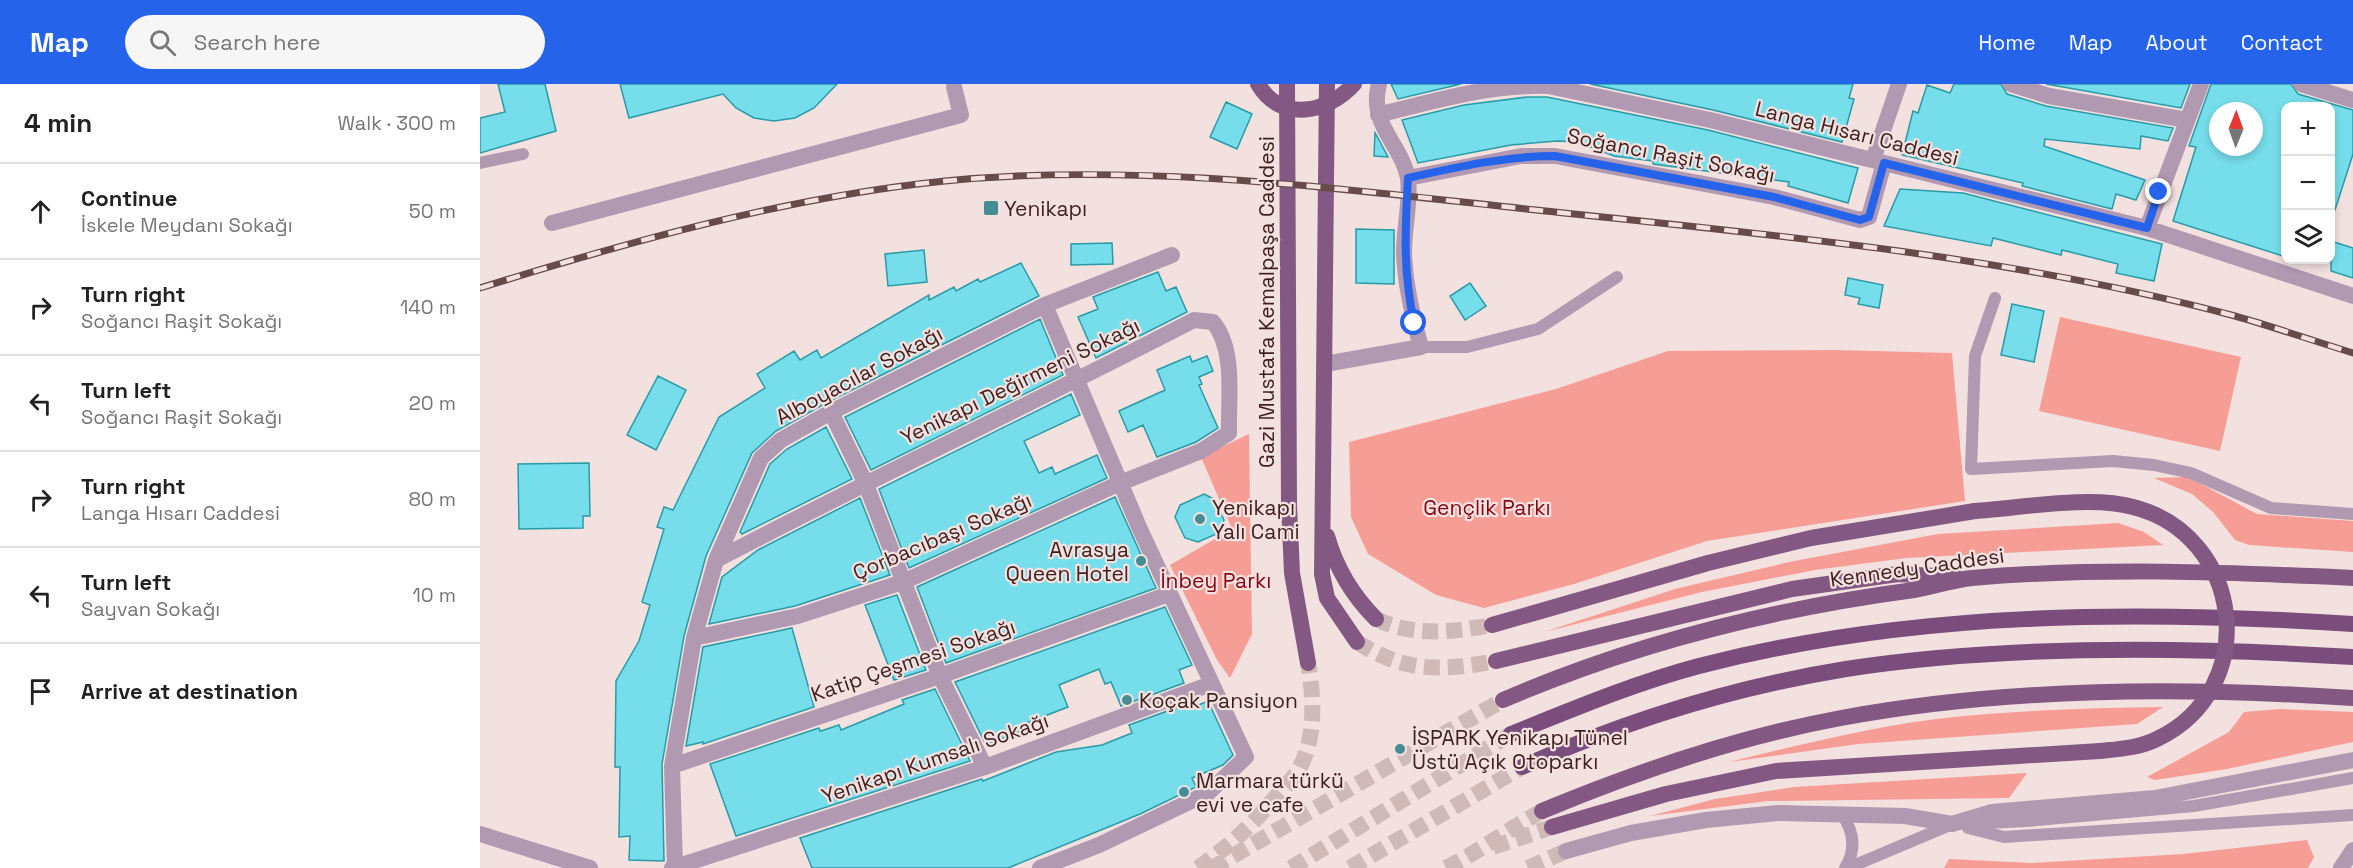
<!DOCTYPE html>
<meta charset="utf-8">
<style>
body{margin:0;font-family:"Space Grotesk",sans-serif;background:#f6f6f6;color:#222}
.controls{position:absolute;right:18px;top:18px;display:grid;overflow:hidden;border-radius:12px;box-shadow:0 3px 9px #0003}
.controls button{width:54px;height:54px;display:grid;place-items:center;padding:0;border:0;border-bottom:2px solid #e0e0e0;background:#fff;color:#222;font:30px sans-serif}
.compass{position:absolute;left:1729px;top:18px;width:54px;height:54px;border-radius:50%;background:#fff;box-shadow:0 3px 9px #0003;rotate:1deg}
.stop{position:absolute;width:18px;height:18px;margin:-14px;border:4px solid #2563eb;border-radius:50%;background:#fff}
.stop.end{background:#2563eb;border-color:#fff;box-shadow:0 2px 6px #0008}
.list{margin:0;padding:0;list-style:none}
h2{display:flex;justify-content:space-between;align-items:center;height:78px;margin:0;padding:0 24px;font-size:26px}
h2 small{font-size:20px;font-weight:400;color:#767676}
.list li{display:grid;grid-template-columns:39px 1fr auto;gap:18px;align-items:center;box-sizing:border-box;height:96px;padding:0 24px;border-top:2px solid #e0e0e0}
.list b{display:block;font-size:22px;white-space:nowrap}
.list p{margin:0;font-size:20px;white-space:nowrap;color:#767676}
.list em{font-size:20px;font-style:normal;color:#767676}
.icon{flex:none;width:33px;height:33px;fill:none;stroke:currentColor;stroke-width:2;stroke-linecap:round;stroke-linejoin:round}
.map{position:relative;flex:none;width:1873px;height:784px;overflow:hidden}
header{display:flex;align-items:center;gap:36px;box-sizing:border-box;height:84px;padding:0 30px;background:#2563eb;color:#fff}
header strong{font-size:28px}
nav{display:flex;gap:33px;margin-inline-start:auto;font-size:21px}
.search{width:420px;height:54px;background:#f6f6f6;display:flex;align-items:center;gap:15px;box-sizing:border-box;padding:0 21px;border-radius:33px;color:#767676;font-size:22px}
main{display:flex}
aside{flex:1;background:#fff}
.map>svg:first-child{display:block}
.green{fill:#f69d95}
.building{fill:#76deeb;stroke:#289ba7;stroke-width:1.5;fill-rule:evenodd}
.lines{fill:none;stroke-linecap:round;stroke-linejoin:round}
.minor-tunnel{stroke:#cfbab8;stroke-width:16;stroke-dasharray:16 8;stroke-linecap:butt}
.primary-tunnel{stroke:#cfbab8;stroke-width:16;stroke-dasharray:16 8;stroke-linecap:butt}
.trunk-tunnel{stroke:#cfbab8;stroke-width:16;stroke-dasharray:16 8;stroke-linecap:butt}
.service{stroke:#b199b1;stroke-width:12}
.pedestrian{stroke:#b199b1;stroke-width:16}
.minor{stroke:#b199b1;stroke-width:16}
.tertiary{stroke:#b199b1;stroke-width:16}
.primary{stroke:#835984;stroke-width:16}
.trunk{stroke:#7a4d7c;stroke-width:16}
.rail-casing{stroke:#674b49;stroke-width:7}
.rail{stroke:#f3e1df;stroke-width:4.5;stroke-dasharray:14;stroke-linecap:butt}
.primary-bridge{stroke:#835984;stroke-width:16}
.route{stroke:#2563eb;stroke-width:8}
.poi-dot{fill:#458c94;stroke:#f3e1df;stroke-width:2}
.labels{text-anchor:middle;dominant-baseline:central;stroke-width:4.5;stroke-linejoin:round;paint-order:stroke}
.street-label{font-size:21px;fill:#3e1e1c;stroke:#f3e1df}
.poi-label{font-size:21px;fill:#3e1e1c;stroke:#f3e1df;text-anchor:start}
.park-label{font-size:21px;fill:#860411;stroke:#f3e1df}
</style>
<header>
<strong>Map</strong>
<div class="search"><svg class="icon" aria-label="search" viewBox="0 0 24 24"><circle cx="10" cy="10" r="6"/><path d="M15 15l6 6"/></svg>Search here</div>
<nav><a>Home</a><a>Map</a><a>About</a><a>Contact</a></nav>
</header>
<main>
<aside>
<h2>4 min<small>Walk · 300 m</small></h2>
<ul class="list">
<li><svg class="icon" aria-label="ahead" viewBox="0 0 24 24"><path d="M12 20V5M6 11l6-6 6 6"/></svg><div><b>Continue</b><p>İskele Meydanı Sokağı</p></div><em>50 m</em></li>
<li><svg class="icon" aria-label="right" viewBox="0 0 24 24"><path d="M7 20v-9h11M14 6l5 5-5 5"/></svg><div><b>Turn right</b><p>Soğancı Raşit Sokağı</p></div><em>140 m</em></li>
<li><svg class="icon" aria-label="left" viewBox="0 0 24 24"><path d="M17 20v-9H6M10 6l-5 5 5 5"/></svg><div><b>Turn left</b><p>Soğancı Raşit Sokağı</p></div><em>20 m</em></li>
<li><svg class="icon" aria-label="right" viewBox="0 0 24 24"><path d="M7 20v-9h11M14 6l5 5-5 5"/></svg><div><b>Turn right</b><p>Langa Hısarı Caddesi</p></div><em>80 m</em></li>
<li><svg class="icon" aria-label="left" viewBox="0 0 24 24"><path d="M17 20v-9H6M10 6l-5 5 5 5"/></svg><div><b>Turn left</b><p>Sayvan Sokağı</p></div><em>10 m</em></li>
<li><svg class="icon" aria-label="arrive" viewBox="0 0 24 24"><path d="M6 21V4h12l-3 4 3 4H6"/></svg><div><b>Arrive at destination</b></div></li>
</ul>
</aside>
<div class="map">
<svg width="1873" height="784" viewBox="0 0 1873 784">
<rect width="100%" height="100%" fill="#f3e1df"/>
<path class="green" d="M1580,233l181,40 -21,94 -181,-40z
M1354,266l118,3 13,148 -258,40 -133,43 -90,24 -48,-13 -68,-41 -17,-37 -2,-75 207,-53 112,-38z
M769,350l3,200 -22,44 -13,-18 -47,-95 62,-36 -31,-72z
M1708,393l69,37 96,7v31l-104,-7 -14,-5 -22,-28 -21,-18 -38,-16z
M1638,439l26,9 19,13 -257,13 -91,12 -113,22 -158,40 131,-43 114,-27 149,-28z
M1683,623l-26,17 -279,20 -129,18c74,-18 149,-37 224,-45 70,-7 140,-9 210,-10z
M1800,625l73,3v30l-126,27 -72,11 -8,-3 82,-45 15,-20z
M1547,689l-18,25 -241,3 -118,15 65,-17 79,-12z
M1827,756l7,17 -6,11h-364l5,-9 83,4 151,-9z"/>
<path class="building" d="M18,0h47l11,47 -76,22v-35l25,-6z
M140,0h217l-23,24 -19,10 -21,3 -20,-3 -18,-10 -13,-14 -94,24z
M911,0h70l-63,15z
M1110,0h263l-4,14 5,1 -12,43 -129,-32z
M1474,0h47l6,10 39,12 127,22 -5,13 -27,-5 -1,13 -95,-10 -1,7 101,34 -9,20 -20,-6 -4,15 -90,-23 1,-3 -121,-28 11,-44 5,2 9,-28 23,8z
M1566,0h144l-9,24z
M1731,0h80l7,10 55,16v44l-19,59h-3v-107h-45v151l-113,-36 23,-74 -7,-1zM1738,27h36v36h-36z
M1047,13h20l161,33 150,38 -10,35 -60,-17 1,-4 -136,-18v-3l-39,-5 -36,-14 -21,-1 -46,4 -93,18 -16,-43 62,-15z
M746,18l26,12 -15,35 -27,-12z
M895,49l3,5 10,19 -14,-1z
M1420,105l63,4 199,51 -8,37 -38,-8 2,-9 -56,-14 -1,5 -68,-17 -2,8 -107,-20z
M876,145l38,1v54l-38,-1z
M1851,157l22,7v30l-22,-7z
M632,159l1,21 -42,1v-21z
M444,166l3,32 -39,4 -3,-32z
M541,179l18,33 -213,107 -50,28 -24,22 -46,103 -22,80 -22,128 2,97 -35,-1 1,-24 -11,1 1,-70h-5l1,-86 23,-40 11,-36 -8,-3 22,-73 -7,-2 7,-20 9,3 46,-93 46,-29 -8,-14 37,-23 6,9 17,-10 4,8 108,-63v5l25,-13 2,4 22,-12 2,3z
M678,188l8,19 10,-4 11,25 -91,46 -18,-41 20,-8 -5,-12z
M1368,194l35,7 -4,23 -21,-4 2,-6 -15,-3z
M990,199l16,23 -21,14 -15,-24z
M1532,220l32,7 -10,51 -33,-7z
M560,235l23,56 -192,95 -26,-53z
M710,272l2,6 15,-6 6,15 -14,6 3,7 -3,1 19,43 -22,14 -39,15 -14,-32 -15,7 -9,-21 46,-21 -8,-20z
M178,292l28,14 -30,60 -29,-15z
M591,310l9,21 -56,26 15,32 13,-6 3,7 42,-19 10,23 -198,90 -30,-79z
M346,343l26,52 -110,55 -2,-2 30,-68 17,-15z
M109,379l1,53h-7v12l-64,1 -1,-65z
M724,410l10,5 10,21 -3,12 -23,10 -13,-4 -10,-21 5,-12z
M635,413l41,91 -210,75 -29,-76z
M380,414l30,77 -95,31 -86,18 13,-47 36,-27z
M417,511l29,75 -32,10 -29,-75z
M685,523l27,58 -13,5 5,13 -63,23 -10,-24 -6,2 -6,-15 -40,16 9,22 -49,19 2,5 -35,14 -31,-63z
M312,544l22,79 -111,37v-2l-17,4 17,-99z
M455,605l35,72 -234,75 -26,-72 109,-36 1,3 4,-1 15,-5 2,5 63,-26 -2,-4z
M728,617l25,54 -10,10 -31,13 4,9 -56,27 -132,54h-196l-12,-30 182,-59 1,2 73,-29 46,-7 30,-12 -3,-8 63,-23 2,5z"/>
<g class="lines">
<path class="minor-tunnel" d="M1048,784l38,-17"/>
<path class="primary-tunnel" d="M896,535c38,18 76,13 116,6
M877,558c48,31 85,29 139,19
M1013,763l59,-20
M718,784c26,-18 49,-38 69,-61 9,-11 20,-21 28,-32 22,-31 19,-77 13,-112
M732,784l291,-168
M966,784c34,-17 63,-39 96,-57"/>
<path class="trunk-tunnel" d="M811,784l220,-134
M870,784l172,-101"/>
<path class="service" d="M0,79l43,-9
M1515,214l-20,58 -4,113 142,-8 41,4 37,8 80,35 82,6
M941,263h46l71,-18 79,-52
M1361,729c13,18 16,36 4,55
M1487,740l60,-3 167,-15 159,-28
M1488,744l36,9 349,-22
M1368,784l102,-43"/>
<path class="pedestrian" d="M72,139l409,-108 -7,-28
M1861,784l12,-18"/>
<path class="minor" d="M1531,0l38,12 138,24
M1821,0l52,16
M898,31c56,-14 112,-31 170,-29l162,34 437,108 206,68
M1393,76l26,-76
M928,94l113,-22h34l219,41 86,23 9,-3 15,-54
M1667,144l54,-144
M845,280l96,-17c-9,-32 -16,-62 -17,-95 0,-23 7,-53 4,-74 -7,-35 -40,-53 -29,-94
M351,328l34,70 75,194 45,91 226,-83
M214,554l104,-22 105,-34 217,-99 81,-32 28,-18c-1,-34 7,-83 -16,-111l-19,-2c-158,82 -320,157 -478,240
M192,682l268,-90 229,-82
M1086,767l65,-18 75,-13 72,-7 127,3 47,8 40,-12 163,-14 198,-38
M195,784l-3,-102 22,-128 22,-78 45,-102 20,-18 50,-28 214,-107 127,-50
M560,784l59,-23 109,-52 38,-36 -107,-230 -94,-222"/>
<path class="tertiary" d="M0,750l110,34
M192,784l313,-101"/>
<path class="primary" d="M807,0l2,421 3,68 16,90
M847,0l-5,490 5,24 30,44
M847,452c9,32 25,59 49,83
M1012,541l216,-62 103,-25 164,-27
M1016,577l296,-72 106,-15 58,3
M1023,616c132,-57 268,-91 411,-110 19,-3 38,-10 58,-12 126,-11 254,-6 381,0
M1062,727c96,-40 196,-74 299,-93 168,-31 342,-31 512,-20
M1072,743l114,-33 110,-23 324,-20"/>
<path class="trunk" d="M1031,650c62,-25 124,-51 188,-68 213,-55 436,-56 654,-42
M1042,683c103,-46 213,-80 324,-98 161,-25 345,-22 507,-12"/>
<defs>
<path id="rail" d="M0,204c151,-47 308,-91 465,-107 197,-19 395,8 591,29 234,25 471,45 699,106 39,11 79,25 118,37"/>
</defs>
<use href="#rail" class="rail-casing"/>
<use href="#rail" class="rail"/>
<path class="primary-bridge" d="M778,0c23,39 70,29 96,0
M1495,427c45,-3 116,-16 158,-4 111,28 129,182 24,232 -18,9 -38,10 -57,12"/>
</g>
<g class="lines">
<path class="route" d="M934,239c-11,-52 -9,-92 -6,-145 49,-11 97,-22 147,-22l219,41 86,23 9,-3 15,-54 263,65 12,-36"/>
</g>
<g class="poi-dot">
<rect x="503" y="116" width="16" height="16" rx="3"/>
<circle cx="720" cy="435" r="6"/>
<circle cx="661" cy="477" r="6"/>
<circle cx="647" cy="616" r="6"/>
<circle cx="920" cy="665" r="6"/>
<circle cx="704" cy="708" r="6"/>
</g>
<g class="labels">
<g class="street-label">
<text transform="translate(1377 49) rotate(14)">Langa Hısarı Caddesi</text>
<text transform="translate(1191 71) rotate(11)">Soğancı Raşit Sokağı</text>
<text transform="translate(786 218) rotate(-90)">Gazi Mustafa Kemalpaşa Caddesi</text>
<text transform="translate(379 291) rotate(-28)">Alboyacılar Sokağı</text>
<text transform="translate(540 297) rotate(-26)">Yenikapı Değirmeni Sokağı</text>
<text transform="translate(462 452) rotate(-23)">Çorbacıbaşı Sokağı</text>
<text transform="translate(1437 483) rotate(-8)">Kennedy Caddesi</text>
<text transform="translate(433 576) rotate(-19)">Katip Çeşmesi Sokağı</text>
<text transform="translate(455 674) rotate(-19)">Yenikapı Kumsalı Sokağı</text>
</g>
<g class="poi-label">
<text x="524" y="124">Yenikapı</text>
<text x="732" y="423">Yenikapı<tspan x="732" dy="24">Yalı Cami</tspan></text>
<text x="649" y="465" text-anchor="end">Avrasya<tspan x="649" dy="24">Queen Hotel</tspan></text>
<text x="659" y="616">Koçak Pansiyon</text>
<text x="932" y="653">İSPARK Yenikapı Tünel<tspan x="932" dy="24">Üstü Açık Otoparkı</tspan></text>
<text x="716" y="696">Marmara türkü<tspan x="716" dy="24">evi ve cafe</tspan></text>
</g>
<g class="park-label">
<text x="1007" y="423">Gençlik Parkı</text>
<text x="736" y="496">İnbey Parkı</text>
</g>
</g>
</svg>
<div class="controls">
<button>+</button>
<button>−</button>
<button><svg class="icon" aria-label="layers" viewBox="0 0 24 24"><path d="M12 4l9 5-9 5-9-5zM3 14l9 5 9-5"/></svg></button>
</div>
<svg class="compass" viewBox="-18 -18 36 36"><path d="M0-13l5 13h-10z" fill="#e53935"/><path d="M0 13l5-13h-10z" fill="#767676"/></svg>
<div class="stop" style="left:934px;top:239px"></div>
<div class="stop end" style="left:1679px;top:108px"></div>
</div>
</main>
